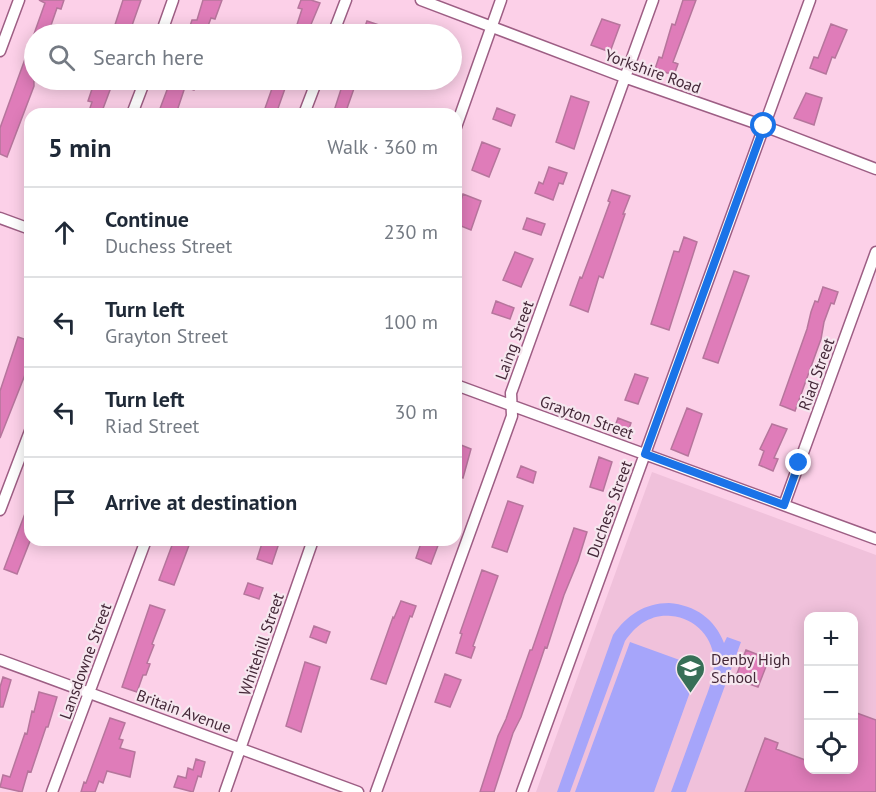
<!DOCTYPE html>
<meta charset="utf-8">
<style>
body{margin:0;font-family:"PT Sans",sans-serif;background:#f6f6f7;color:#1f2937}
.controls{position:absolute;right:18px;bottom:18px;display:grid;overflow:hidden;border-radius:12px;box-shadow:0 3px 15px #0003}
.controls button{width:54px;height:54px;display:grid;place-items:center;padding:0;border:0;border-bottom:2px solid #e0e1e3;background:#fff;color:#1f2937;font:30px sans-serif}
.stop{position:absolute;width:18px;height:18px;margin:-14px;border:4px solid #1a73e8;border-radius:50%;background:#fff}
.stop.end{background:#1a73e8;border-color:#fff;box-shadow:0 2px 6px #0008}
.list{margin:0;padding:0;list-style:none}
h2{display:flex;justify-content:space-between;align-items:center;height:78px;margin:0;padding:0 24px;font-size:26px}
h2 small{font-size:20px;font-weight:400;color:#747a83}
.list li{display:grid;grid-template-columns:39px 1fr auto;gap:18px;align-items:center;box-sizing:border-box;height:90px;padding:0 24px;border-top:2px solid #e0e1e3}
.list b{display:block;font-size:22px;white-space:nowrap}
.list p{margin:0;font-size:20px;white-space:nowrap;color:#747a83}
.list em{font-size:20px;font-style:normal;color:#747a83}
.icon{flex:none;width:33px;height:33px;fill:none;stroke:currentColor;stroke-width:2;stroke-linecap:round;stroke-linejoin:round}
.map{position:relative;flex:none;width:876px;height:792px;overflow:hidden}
.search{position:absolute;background:#fff;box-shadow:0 3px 15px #0003;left:24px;top:24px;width:438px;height:66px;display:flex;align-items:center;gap:15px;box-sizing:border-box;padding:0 21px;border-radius:33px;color:#747a83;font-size:22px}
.panel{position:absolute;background:#fff;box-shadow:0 3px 15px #0003;left:24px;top:108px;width:438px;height:438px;border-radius:18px}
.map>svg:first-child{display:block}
.built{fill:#f0c1db;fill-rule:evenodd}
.green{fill:#a6a5fa}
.building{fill:#df7cb9;stroke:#b6759c;stroke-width:1.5}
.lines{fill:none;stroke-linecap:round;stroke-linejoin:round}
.minor-casing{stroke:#9d5e84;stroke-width:13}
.minor{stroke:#fff;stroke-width:10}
.route{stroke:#1a73e8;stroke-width:8}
.labels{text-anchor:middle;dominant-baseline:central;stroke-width:4.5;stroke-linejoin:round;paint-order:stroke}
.street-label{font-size:16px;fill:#442838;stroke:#f6e7ef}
.poi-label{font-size:16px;fill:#442838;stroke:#f6e7ef;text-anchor:start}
</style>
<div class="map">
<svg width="876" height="792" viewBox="0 0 876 792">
<rect width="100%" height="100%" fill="#fcd0e8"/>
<path class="built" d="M652,472l224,83v237h-340zM808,616h46v154h-46z"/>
<path class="green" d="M669,603c26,2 46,16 55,40l3,-6 14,5 -55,150h-15c10,-27 20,-55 30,-82 5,-14 12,-29 13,-44 2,-25 -17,-48 -43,-50 -20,-2 -35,9 -46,25l-55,151h-13l56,-157c14,-20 32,-32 56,-32z
M630,642l69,25 -45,125h-79z"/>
<path class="building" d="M39,0h25l-3,9 -4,-1 -9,26h-14l11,-31z
M123,0h18l-12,34h-17z
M203,0h19l-7,19 -4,-1 -6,16 -16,-5 3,-9h5z
M301,0h10l9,3 -13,31h-13l8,-25 -4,-1z
M683,0h13l-23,62 5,2 -4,11 -19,-6 4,-12 3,1 10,-34 3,1z
M602,19l18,6 -10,27 -19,-7z
M367,21l12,4 -3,9 -13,-2z
M831,24l16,6 -12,28 -3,-1 -6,17 -16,-6 4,-11 4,1z
M33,37l1,49 -27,71 -7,-3v-26z
M95,80h17l1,2 -12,32h-13l4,-12 -4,-1z
M167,80h31l-4,10 -9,-3 -9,27h-18l12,-32z
M275,80h13l-12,34h-13z
M344,80h13l-12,34h-12z
M806,93l16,5 -8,27 -20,-7z
M571,96l18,6 -15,47 -18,-7z
M497,108l18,7 -4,11 -18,-7z
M482,142l18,7 -11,28 -17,-7z
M549,167l18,6 -4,11 -4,-1 -6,17 -18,-7 4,-11 4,2z
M612,190l18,6 -7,18h2l-22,64 -4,-2 -11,36 -18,-7 10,-28 2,1 9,-24 19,-52 -2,-1z
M463,194l18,7 -10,29 -15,-6v-8z
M527,218l18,6 -4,11 -18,-6z
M684,237l13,5 -28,88 -18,-6 23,-73 5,1z
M515,252l18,7 -12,28 -18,-7z
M734,271l15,5 -31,87 -15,-5z
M823,287l15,5 -4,12 -3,-1 -7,19 -3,17 -26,72 -15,-6 27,-76 4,-17 4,-11 3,1z
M496,301l18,7 -4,11 -18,-6z
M18,337l12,4v21l-30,76v-47z
M635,374l13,4 -10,26 -13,-4z
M687,408l15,6 -14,42 -17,-7z
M618,418l13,5 -4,11 -13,-5z
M772,424l15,5 -13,29 4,1 -5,12 -14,-6 5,-14 -4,-2z
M456,443l15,6 -8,29 -7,-3z
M599,457l13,5 -9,29 -13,-4z
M521,466l15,6 -3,11 -16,-6z
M508,501l15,5 -16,46 -15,-5z
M29,503l1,38 -13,33 -13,-5z
M574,528l13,4 -9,29 -14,34 -17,53 -2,-1 -6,18 -18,52 -8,16 -19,59h-14l18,-56 8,-17 24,-69h2z
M174,540h17l-17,45 -15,-5z
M263,540h17l-8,24 -15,-5z
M422,540h18l-9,24 -15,-6z
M482,570l16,6 -25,70 2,1 -4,11 -15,-5 6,-19 -2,-1z
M248,583l15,5 -4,11 -15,-5z
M401,601l15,5 -4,11 -2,-1 -24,68 -15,-5 22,-62 1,1z
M150,605l15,5 -13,34 2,1 -7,18 3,1 -4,11h-3l-6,17 -15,-5z
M314,626l16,6 -4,11 -16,-6z
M746,650l23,9 -11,28 -23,-8z
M305,662l15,5 -19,65 -15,-6z
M445,674l16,6 -11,27 -15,-5z
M3,677l8,3 -8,27h-3v-20z
M39,692l18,5 -9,30h-2l-15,45 -3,-1 -6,21 -22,-5 3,-12 7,2 15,-44 2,1 5,-23 2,1z
M854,712l22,8v72h-131l20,-54 13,5 -2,6 32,12v9h46z
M110,718l15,5 -6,16 4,1 -3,8 15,4 -5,25 -23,-6 -4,12 -4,-2 -4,11h-14l3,-10 2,1z
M196,759l9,3 -4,15 -3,-1 -5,16 -19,-5 4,-11 8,2 2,-10 5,2z"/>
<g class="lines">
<defs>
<path id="minor" d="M421,0l203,77 140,49 112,43
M161,34l12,-34
M333,34l13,-34
M0,51l19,-51
M132,114l13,-34
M304,114l13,-34
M456,127l45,-127
M0,218l30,11
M456,385l420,154
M784,505l92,-253
M0,510l30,-79
M0,660l358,132
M52,792l94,-252
M225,792l88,-252
M376,792l136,-376 -1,-23 142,-393
M522,792l288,-792"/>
</defs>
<use href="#minor" class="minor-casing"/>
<use href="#minor" class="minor"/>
</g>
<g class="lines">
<path class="route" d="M764,126l-119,328 139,51 15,-42"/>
</g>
<defs>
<symbol id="school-pin" viewBox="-11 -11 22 30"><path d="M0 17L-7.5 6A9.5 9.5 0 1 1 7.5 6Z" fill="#376f57" stroke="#f6e7ef"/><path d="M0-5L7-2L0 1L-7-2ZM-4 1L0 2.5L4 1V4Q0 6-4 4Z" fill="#fff"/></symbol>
</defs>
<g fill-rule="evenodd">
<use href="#school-pin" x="674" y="652" width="33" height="45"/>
</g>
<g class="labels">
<g class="street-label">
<text transform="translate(653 71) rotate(20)">Yorkshire Road</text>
<text transform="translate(514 340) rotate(-70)">Laing Street</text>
<text transform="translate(816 374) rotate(-70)">Riad Street</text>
<text transform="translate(587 417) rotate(20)">Grayton Street</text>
<text transform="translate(609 509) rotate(-70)">Duchess Street</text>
<text transform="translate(261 644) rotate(-71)">Whitehill Street</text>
<text transform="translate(85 661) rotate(-70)">Lansdowne Street</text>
<text transform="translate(184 711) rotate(20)">Britain Avenue</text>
</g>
<g class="poi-label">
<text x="711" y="659">Denby High<tspan x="711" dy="18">School</tspan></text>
</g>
</g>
</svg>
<div class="controls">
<button>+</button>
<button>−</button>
<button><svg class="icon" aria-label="locate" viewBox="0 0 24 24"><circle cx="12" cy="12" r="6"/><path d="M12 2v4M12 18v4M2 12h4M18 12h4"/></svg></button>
</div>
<div class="stop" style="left:764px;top:126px"></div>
<div class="stop end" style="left:799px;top:463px"></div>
<div class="search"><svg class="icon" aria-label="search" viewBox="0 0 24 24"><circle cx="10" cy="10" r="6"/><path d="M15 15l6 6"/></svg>Search here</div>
<section class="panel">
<h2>5 min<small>Walk · 360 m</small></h2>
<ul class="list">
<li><svg class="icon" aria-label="ahead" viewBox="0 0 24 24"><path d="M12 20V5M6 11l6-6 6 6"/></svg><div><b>Continue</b><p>Duchess Street</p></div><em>230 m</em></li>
<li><svg class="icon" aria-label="left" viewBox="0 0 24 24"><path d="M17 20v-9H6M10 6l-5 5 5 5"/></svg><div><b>Turn left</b><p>Grayton Street</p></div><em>100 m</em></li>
<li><svg class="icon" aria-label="left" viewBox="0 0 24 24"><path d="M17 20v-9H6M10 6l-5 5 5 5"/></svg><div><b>Turn left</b><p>Riad Street</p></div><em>30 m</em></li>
<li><svg class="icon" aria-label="arrive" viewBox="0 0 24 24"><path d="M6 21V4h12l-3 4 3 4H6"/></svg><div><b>Arrive at destination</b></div></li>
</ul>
</section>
</div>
